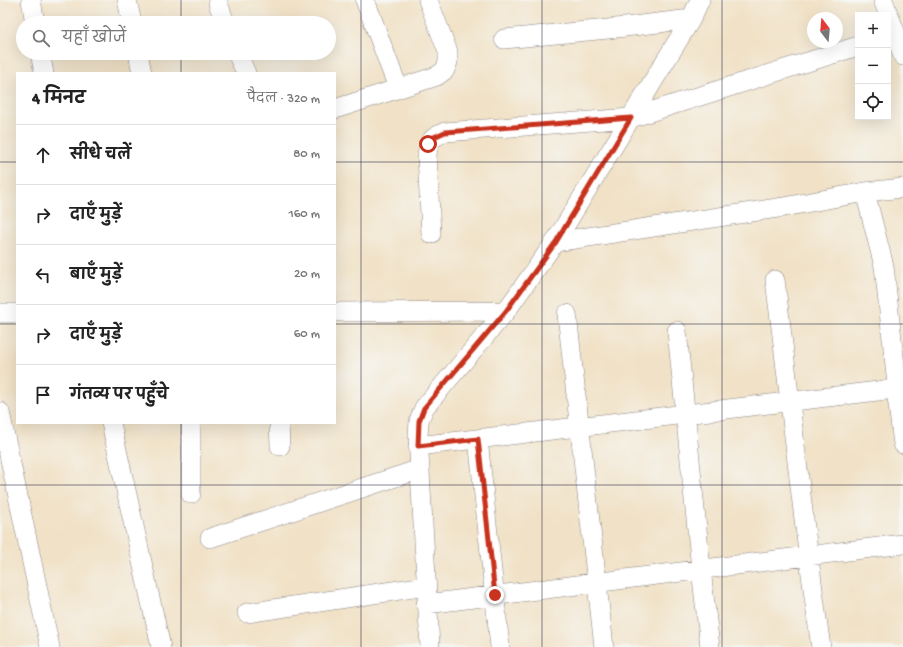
<!DOCTYPE html>
<html lang="hi">
<meta charset="utf-8">
<style>
body{margin:0;font-family:"Gochi Hand","Playpen Sans Deva",sans-serif;background:#f2f2f2;color:#222}
.controls{position:absolute;right:12px;top:12px;display:grid;overflow:hidden;border-radius:0px;box-shadow:0 4px 16px #0002}
.controls button{width:36px;height:36px;display:grid;place-items:center;padding:0;border:0;border-bottom:1px solid #e0e0e0;background:#fff;color:#222;font:20px sans-serif}
.compass{position:absolute;left:807px;top:12px;width:36px;height:36px;border-radius:50%;background:#fff;box-shadow:0 4px 16px #0002;rotate:344deg}
.stop{position:absolute;width:12px;height:12px;margin:-9px;border:3px solid #c8321e;border-radius:50%;background:#fff}
.stop.end{background:#c8321e;border-color:#fff;box-shadow:0 1px 4px #0008}
.list{margin:0;padding:0;list-style:none}
h2{display:flex;justify-content:space-between;align-items:center;height:52px;margin:0;padding:0 16px;font-size:17px}
h2 small{font-size:13px;font-weight:400;color:#767676}
.list li{display:grid;grid-template-columns:26px 1fr auto;gap:12px;align-items:center;box-sizing:border-box;height:60px;padding:0 16px;border-top:1px solid #e0e0e0}
.list b{display:block;font-size:15px;white-space:nowrap}
.list em{font-size:13px;font-style:normal;color:#767676}
.icon{flex:none;width:22px;height:22px;fill:none;stroke:currentColor;stroke-width:2;stroke-linecap:round;stroke-linejoin:round}
.map{position:relative;flex:none;width:903px;height:647px;overflow:hidden}
.search{position:absolute;background:#fff;box-shadow:0 4px 16px #0002;left:16px;top:16px;width:320px;height:44px;display:flex;align-items:center;gap:10px;box-sizing:border-box;padding:0 14px;border-radius:22px;color:#767676;font-size:15px}
.panel{position:absolute;background:#fff;box-shadow:0 4px 16px #0002;left:16px;top:72px;width:320px;height:352px;border-radius:0px}
.map>svg:first-child{display:block}
.lines{fill:none;stroke-linecap:round;stroke-linejoin:round}
.minor-casing{stroke:#8a8281;stroke-width:20}
.minor{stroke:#fff;stroke-width:19}
.route{stroke:#c8321e;stroke-width:5}
.grid{fill:none;stroke:#22223b;stroke-width:1;stroke-opacity:0.55}
</style>
<div class="map">
<svg width="903" height="647" viewBox="0 0 903 647">
<rect width="100%" height="100%" fill="#f6f6f2"/>
<filter id="ink" filterUnits="userSpaceOnUse"><feTurbulence type="fractalNoise" baseFrequency=".025" numOctaves="2"/><feDisplacementMap in="SourceGraphic" scale="8" xChannelSelector="R" yChannelSelector="G"/><feConvolveMatrix kernelMatrix="1 2 1 2 8 2 1 2 1" color-interpolation-filters="sRGB"/></filter>
<filter id="wash" filterUnits="userSpaceOnUse"><feTurbulence type="fractalNoise" baseFrequency=".012" numOctaves="4" result="noise"/><feDisplacementMap in="SourceGraphic" scale="16" xChannelSelector="R" yChannelSelector="G"/><feGaussianBlur stdDeviation="0.9" result="paint"/><feColorMatrix in="noise" values="0 0 0 0 0 0 0 0 0 0 0 0 0 0 0 0 0 1.4 0 .05"/><feComposite in="paint" operator="in"/></filter>
<g filter="url(#wash)">
<rect width="100%" height="100%" fill="#f1e2c7"/>
</g>
<g filter="url(#ink)">
<g class="lines">
<defs>
<path id="minor" d="M31,0l4,23
M127,0l5,23
M218,0v3l7,20
M365,0l33,88
M883,0l13,34
M888,37l8,-3 7,22
M504,39l104,-10 83,-10
M40,53l4,20
M138,53l4,20
M237,53l9,20
M335,109l102,-33 8,-6 3,-8v-10l-20,-52
M865,192l19,74 13,118v4l-1,1 7,55
M431,234l-4,-79c2,-15 4,-17 18,-23l186,-14 227,-72
M555,242l229,-35 81,-15 38,-4
M775,280c16,123 28,245 46,367
M335,312l171,-1
M0,313h17
M567,314l37,333
M677,331l24,238 9,78
M0,412l50,235
M111,423l50,224
M191,423v71
M279,423l1,23
M478,439l22,208
M418,446l485,-58
M210,538l210,-69
M426,604l477,-60
M247,613l179,-27
M430,647l-12,-211 1,-15 5,-13 82,-97 49,-69 136,-223 9,-19"/>
</defs>
<use href="#minor" class="minor-casing"/>
<use href="#minor" class="minor"/>
</g>
</g>
<g class="lines" filter="url(#ink)">
<path class="route" d="M428,144l6,-7 11,-5 186,-14 -75,124 -50,69 -82,97 -5,13 -1,25 60,-7 17,156"/>
</g>
<path class="grid" d="M181,0v23M361,0v647M542,0v647M722,0v647M181,53v20M0,162h17M335,162h568M0,324h17M335,324h568M181,423v224M0,485h903"/>
</svg>
<div class="controls">
<button>+</button>
<button>−</button>
<button><svg class="icon" aria-label="locate" viewBox="0 0 24 24"><circle cx="12" cy="12" r="6"/><path d="M12 2v4M12 18v4M2 12h4M18 12h4"/></svg></button>
</div>
<svg class="compass" viewBox="-18 -18 36 36"><path d="M0-13l5 13h-10z" fill="#e53935"/><path d="M0 13l5-13h-10z" fill="#767676"/></svg>
<div class="stop" style="left:428px;top:144px"></div>
<div class="stop end" style="left:495px;top:595px"></div>
<div class="search"><svg class="icon" aria-label="search" viewBox="0 0 24 24"><circle cx="10" cy="10" r="6"/><path d="M15 15l6 6"/></svg>यहाँ खोजें</div>
<section class="panel">
<h2>4 मिनट<small>पैदल · 320 m</small></h2>
<ul class="list">
<li><svg class="icon" aria-label="ahead" viewBox="0 0 24 24"><path d="M12 20V5M6 11l6-6 6 6"/></svg><div><b>सीधे चलें</b></div><em>80 m</em></li>
<li><svg class="icon" aria-label="right" viewBox="0 0 24 24"><path d="M7 20v-9h11M14 6l5 5-5 5"/></svg><div><b>दाएँ मुड़ें</b></div><em>160 m</em></li>
<li><svg class="icon" aria-label="left" viewBox="0 0 24 24"><path d="M17 20v-9H6M10 6l-5 5 5 5"/></svg><div><b>बाएँ मुड़ें</b></div><em>20 m</em></li>
<li><svg class="icon" aria-label="right" viewBox="0 0 24 24"><path d="M7 20v-9h11M14 6l5 5-5 5"/></svg><div><b>दाएँ मुड़ें</b></div><em>60 m</em></li>
<li><svg class="icon" aria-label="arrive" viewBox="0 0 24 24"><path d="M6 21V4h12l-3 4 3 4H6"/></svg><div><b>गंतव्य पर पहुँचे</b></div></li>
</ul>
</section>
</div>
